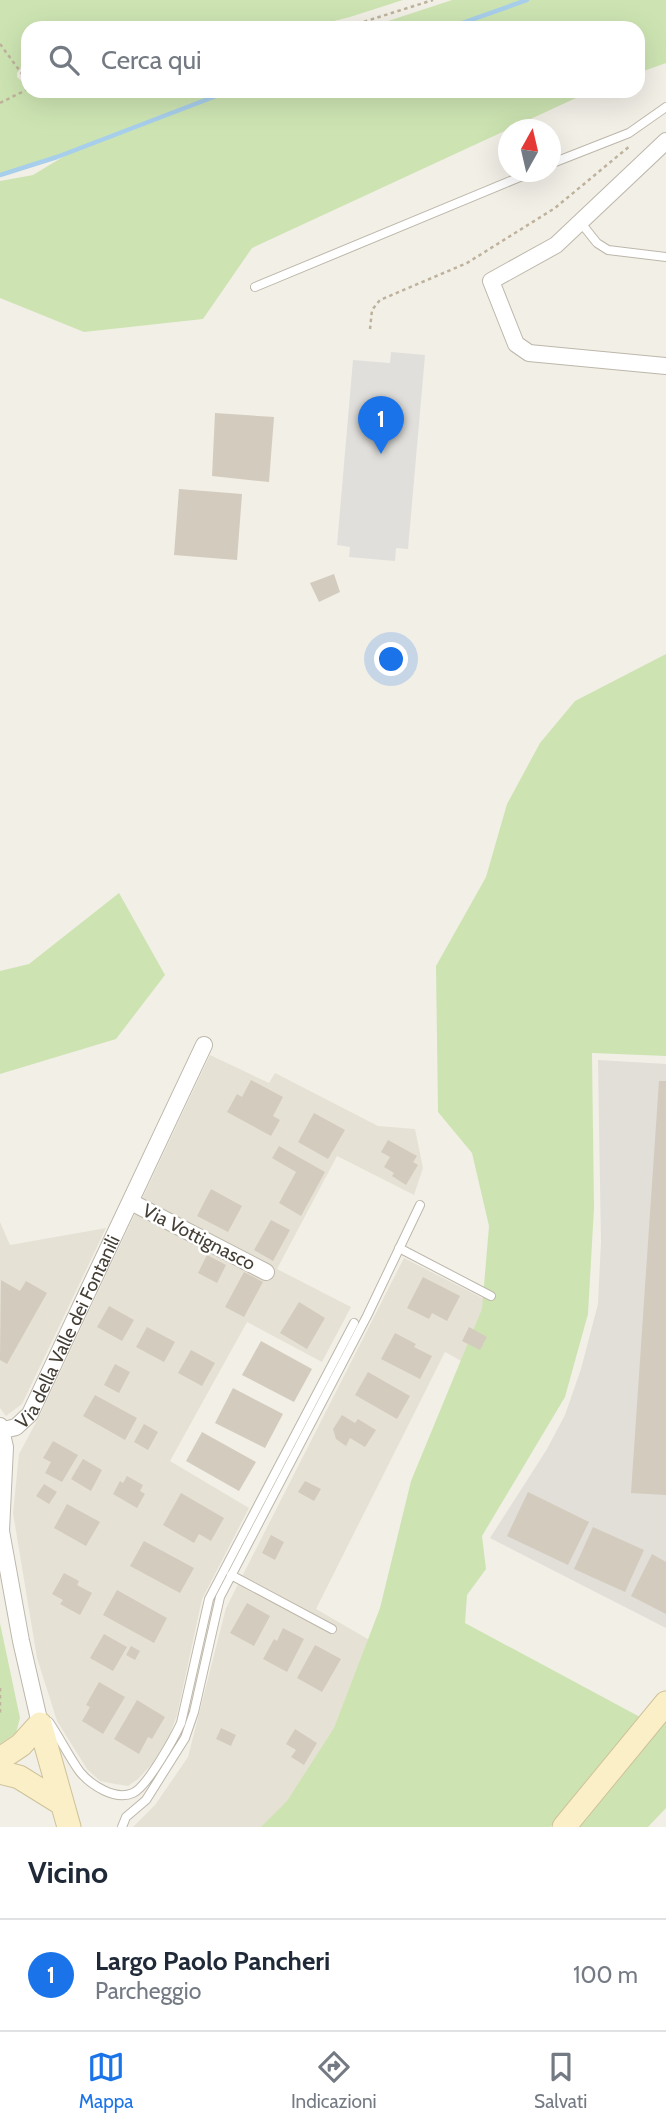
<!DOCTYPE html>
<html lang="it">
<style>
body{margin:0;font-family:Cabin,sans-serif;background:#f2f2f3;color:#1f2937}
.compass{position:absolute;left:498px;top:119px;width:63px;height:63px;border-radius:50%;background:#fff;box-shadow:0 7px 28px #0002;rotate:8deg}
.you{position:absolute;left:392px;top:660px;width:24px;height:24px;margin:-18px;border:5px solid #fff;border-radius:50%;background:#1a73e8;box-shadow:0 0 0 10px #1a73e833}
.badge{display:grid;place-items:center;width:46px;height:46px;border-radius:50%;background:#1a73e8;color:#fff;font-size:23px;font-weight:700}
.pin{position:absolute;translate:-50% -58px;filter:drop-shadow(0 2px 4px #0008)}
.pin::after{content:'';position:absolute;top:37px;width:24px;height:21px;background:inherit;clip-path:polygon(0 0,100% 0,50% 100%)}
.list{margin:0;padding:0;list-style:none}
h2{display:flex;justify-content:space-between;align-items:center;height:91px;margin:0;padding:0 28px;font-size:30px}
h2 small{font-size:23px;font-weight:400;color:#747a83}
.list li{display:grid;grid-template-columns:46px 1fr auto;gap:21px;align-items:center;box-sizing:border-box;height:112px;padding:0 28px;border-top:2px solid #e0e1e3}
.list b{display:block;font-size:26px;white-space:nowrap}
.list p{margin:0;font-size:23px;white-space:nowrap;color:#747a83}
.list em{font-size:23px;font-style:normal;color:#747a83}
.icon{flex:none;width:38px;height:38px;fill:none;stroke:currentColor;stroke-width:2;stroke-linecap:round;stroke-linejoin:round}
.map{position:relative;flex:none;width:666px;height:1827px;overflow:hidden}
.search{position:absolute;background:#fff;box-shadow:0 7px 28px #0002;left:21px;right:21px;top:21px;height:77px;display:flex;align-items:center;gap:18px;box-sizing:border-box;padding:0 24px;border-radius:21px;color:#747a83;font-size:26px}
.sheet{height:203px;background:#fff}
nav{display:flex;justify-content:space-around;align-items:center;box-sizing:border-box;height:98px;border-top:2px solid #e0e1e3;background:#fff;font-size:19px;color:#747a83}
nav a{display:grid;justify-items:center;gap:4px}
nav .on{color:#1a73e8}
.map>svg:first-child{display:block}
.residential{fill:#e6e1d5}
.industrial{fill:#e2ded8}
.green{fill:#cde4b2}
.parking{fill:#e1dfdb}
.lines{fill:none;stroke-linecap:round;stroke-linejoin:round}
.stream{stroke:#a7ceeb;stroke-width:4.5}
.building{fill:#d3cbbd}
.lane-casing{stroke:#bdb7aa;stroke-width:10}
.street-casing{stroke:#bdb7aa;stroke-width:18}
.secondary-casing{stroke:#cfc299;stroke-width:25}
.path{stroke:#beb29c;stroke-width:2.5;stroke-dasharray:3.5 3.5;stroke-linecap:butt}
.lane{stroke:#fff;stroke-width:8}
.street{stroke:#fff;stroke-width:16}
.secondary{stroke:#fbefc8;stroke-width:23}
.labels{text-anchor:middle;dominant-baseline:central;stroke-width:5;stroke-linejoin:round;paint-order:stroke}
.street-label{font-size:19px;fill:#453f36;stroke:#fff}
</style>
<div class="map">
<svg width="666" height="1827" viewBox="0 0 666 1827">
<rect width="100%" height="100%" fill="#f2efe7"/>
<path class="residential" d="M210,1055l59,28 6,-10 103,53 37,3 8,39 -9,27 -77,-39 -60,113 74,38 -29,55 -75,-40 -77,139 79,47 -47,91 -25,116 -8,22 -17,27 -14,15 -10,7 -13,-2 -15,-3 -13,-12 -30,-48 -20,-63 -24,-145 6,-59 22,-41z
M0,1222l10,23 96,-17 -84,176 -16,12 -6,-8z
M404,1258l98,50 -17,66 -40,-22 -129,257 57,33 -29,90 -65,95h-146l22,-22 33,-48 38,-149z"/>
<path class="industrial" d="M598,1060l68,4v564l-176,-90 57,-89 18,-34 16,-46 17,-65 3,-62z"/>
<path class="green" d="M0,0h403l-53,17 -44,11h-278v49l-7,-9 -4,5v4l11,10v4h563l-339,157 -49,71 -119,13 -84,-34v-117l33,-6 38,-23 -71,22z
M452,0h214v63l-28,10v-45h-271z
M666,654v402l-74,-3 2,155 -6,106 -23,83 -83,139 4,33 -19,26 -2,28 175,94 -90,110h-289l26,-26 47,-73 46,-120 31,-127 71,-172 7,-83 -17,-73 -34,-41 -2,-146 50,-89 21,-73 33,-61 35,-42z
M119,893l46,82 -49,64 -116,35v-103l29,-7z
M0,1623l20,95 -4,15 -16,11z
M666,1720v88l-18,19h-69z"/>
<path class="parking" d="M391,352l34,3 -17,194 -12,-1 -1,13 -46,-4 1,-10 -13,-2 16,-185 37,3z"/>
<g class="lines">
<path class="stream" d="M448,28l79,-28
M0,175l57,-18 172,-66"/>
</g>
<path class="building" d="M215,413l59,4 -5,65 -57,-6z
M179,489l63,5 -5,66 -63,-5z
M334,574l6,18 -21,10 -9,-19z
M251,1080l32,17 -10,19 7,4 -9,16 -44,-24 10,-18 5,3z
M659,1081h7v414l-35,-2z
M314,1113l31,17 -17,29 -30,-17z
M388,1140l29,16 -4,6 5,3 -12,20 -14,-9 2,-3 -10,-6 6,-10 -9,-5z
M279,1146l46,26 -24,44 -22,-13 17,-31 -24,-14z
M211,1189l31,17 -14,26 -31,-16z
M271,1220l19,10 -17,31 -19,-11z
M207,1255l19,10 -9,18 -19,-10z
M244,1272l19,10 -19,35 -19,-10z
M423,1277l37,19 -13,25 -15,-8 -3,6 -22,-11z
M1,1280l19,11 6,-10 21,12 -40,71 -7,-4z
M299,1302l26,16 -18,31 -27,-16z
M109,1306l25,14 -12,21 -25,-14z
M147,1327l28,15 -11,20 -28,-15z
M469,1327l18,10 -7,13 -18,-9z
M395,1333l21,11 -2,3 18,9 -12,23 -39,-20z
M261,1341l51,28 -18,33 -52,-27z
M191,1350l24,13 -13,23 -24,-13z
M115,1364l15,8 -11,21 -15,-8z
M368,1372l42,24 -13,23 -42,-24z
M233,1388l50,26 -18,34 -50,-25z
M95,1395l42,23 -12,22 -42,-24z
M342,1415l13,8 3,-4 18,11 -11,17 -15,-9 -4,8 -10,-7 -3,-10z
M144,1424l14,8 -10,18 -14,-8z
M202,1432l54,30 -17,29 -53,-30z
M53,1441l25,14 -16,27 -17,-9 6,-11 -8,-4z
M83,1459l19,11 -11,21 -20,-12z
M127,1476l16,9 -3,6 5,3 -8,14 -24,-14 7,-13 3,2z
M305,1481l16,8 -7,12 -16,-9z
M44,1484l13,8 -8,12 -13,-8z
M528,1492l61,30 -21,43 -61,-29z
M181,1493l43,25 -13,23 -12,-7 -5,9 -31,-18z
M67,1504l33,18 -14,24 -32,-18z
M593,1527l51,23 -19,42 -51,-23z
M271,1535l13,7 -9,18 -13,-7z
M144,1541l50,27 -14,25 -50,-27z
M652,1554l14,8v52l-35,-18z
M64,1573l15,8 -2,4 15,8 -12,22 -20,-11 3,-4 -11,-6z
M117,1590l50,28 -13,25 -51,-28z
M247,1603l23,13 -16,30 -24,-13z
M283,1628l21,11 -17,33 -24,-13 11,-20 3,2z
M104,1634l23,13 -14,24 -23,-13z
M315,1645l26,14 -19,33 -25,-14z
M131,1646l9,5 -5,9 -9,-5z
M99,1682l26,15 -22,37 -21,-13 8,-14 -4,-2z
M137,1700l28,17 -13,22 -4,-2 -9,17 -25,-15z
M221,1728l15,7 -5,11 -15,-7z
M295,1729l22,14 -13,22 -13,-8 5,-7 -10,-6z"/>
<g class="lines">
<defs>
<path id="lane" d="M550,164l79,-31 37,-26
M581,223l16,20 11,7 58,7
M255,287l277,-115
M399,1248l92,48
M231,1575l101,54
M49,1722c11,16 20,35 31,50 11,13 35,29 53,21 14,-6 41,-55 48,-70l28,-124 145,-276
M122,1827l4,-10 20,-17 39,-62 9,-26 26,-115 147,-281 53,-111"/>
<g id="street">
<path d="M666,141l-110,104 -65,36 25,63 13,9 137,13"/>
<path d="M131,1202l135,70"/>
<path d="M0,1426l5,21 -4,84 20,110 19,83"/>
<path id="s1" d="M0,1431l16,-4 14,-13 174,-369"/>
</g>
<path id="secondary" d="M40,1724l29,103
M0,1759l21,-14 19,-21
M0,1772l19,5 42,26
M564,1827l102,-124"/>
</defs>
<use href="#lane" class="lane-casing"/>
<use href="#street" class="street-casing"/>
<use href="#secondary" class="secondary-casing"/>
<path class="path" d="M344,28l89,-28
M0,44l28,38
M0,103l28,-14
M370,329l2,-19 8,-10 87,-37 88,-55 76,-63
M0,1688v25"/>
<use href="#lane" class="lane"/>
<use href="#street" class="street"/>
<use href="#secondary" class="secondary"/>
</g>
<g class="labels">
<g class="street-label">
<text transform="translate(199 1237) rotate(27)">Via Vottignasco</text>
<text stroke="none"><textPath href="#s1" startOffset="126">Via della Valle dei Fontanili</textPath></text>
</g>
</g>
</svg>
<svg class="compass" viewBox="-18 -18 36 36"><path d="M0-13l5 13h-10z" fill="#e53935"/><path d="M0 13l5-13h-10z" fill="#747a83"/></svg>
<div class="you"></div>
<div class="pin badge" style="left:381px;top:454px">1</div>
<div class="search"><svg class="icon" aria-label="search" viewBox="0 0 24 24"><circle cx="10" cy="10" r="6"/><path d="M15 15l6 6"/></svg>Cerca qui</div>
</div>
<section class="sheet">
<h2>Vicino<small></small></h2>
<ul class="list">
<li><span class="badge">1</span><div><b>Largo Paolo Pancheri</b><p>Parcheggio</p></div><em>100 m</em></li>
</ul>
</section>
<nav>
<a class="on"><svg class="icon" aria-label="map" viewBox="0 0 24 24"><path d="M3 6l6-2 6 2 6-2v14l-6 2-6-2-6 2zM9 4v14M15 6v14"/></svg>Mappa</a>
<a><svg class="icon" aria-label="directions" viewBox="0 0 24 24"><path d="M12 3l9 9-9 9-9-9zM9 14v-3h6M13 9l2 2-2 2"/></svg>Indicazioni</a>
<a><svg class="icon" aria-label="saved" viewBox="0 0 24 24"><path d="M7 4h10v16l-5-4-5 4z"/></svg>Salvati</a>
</nav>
